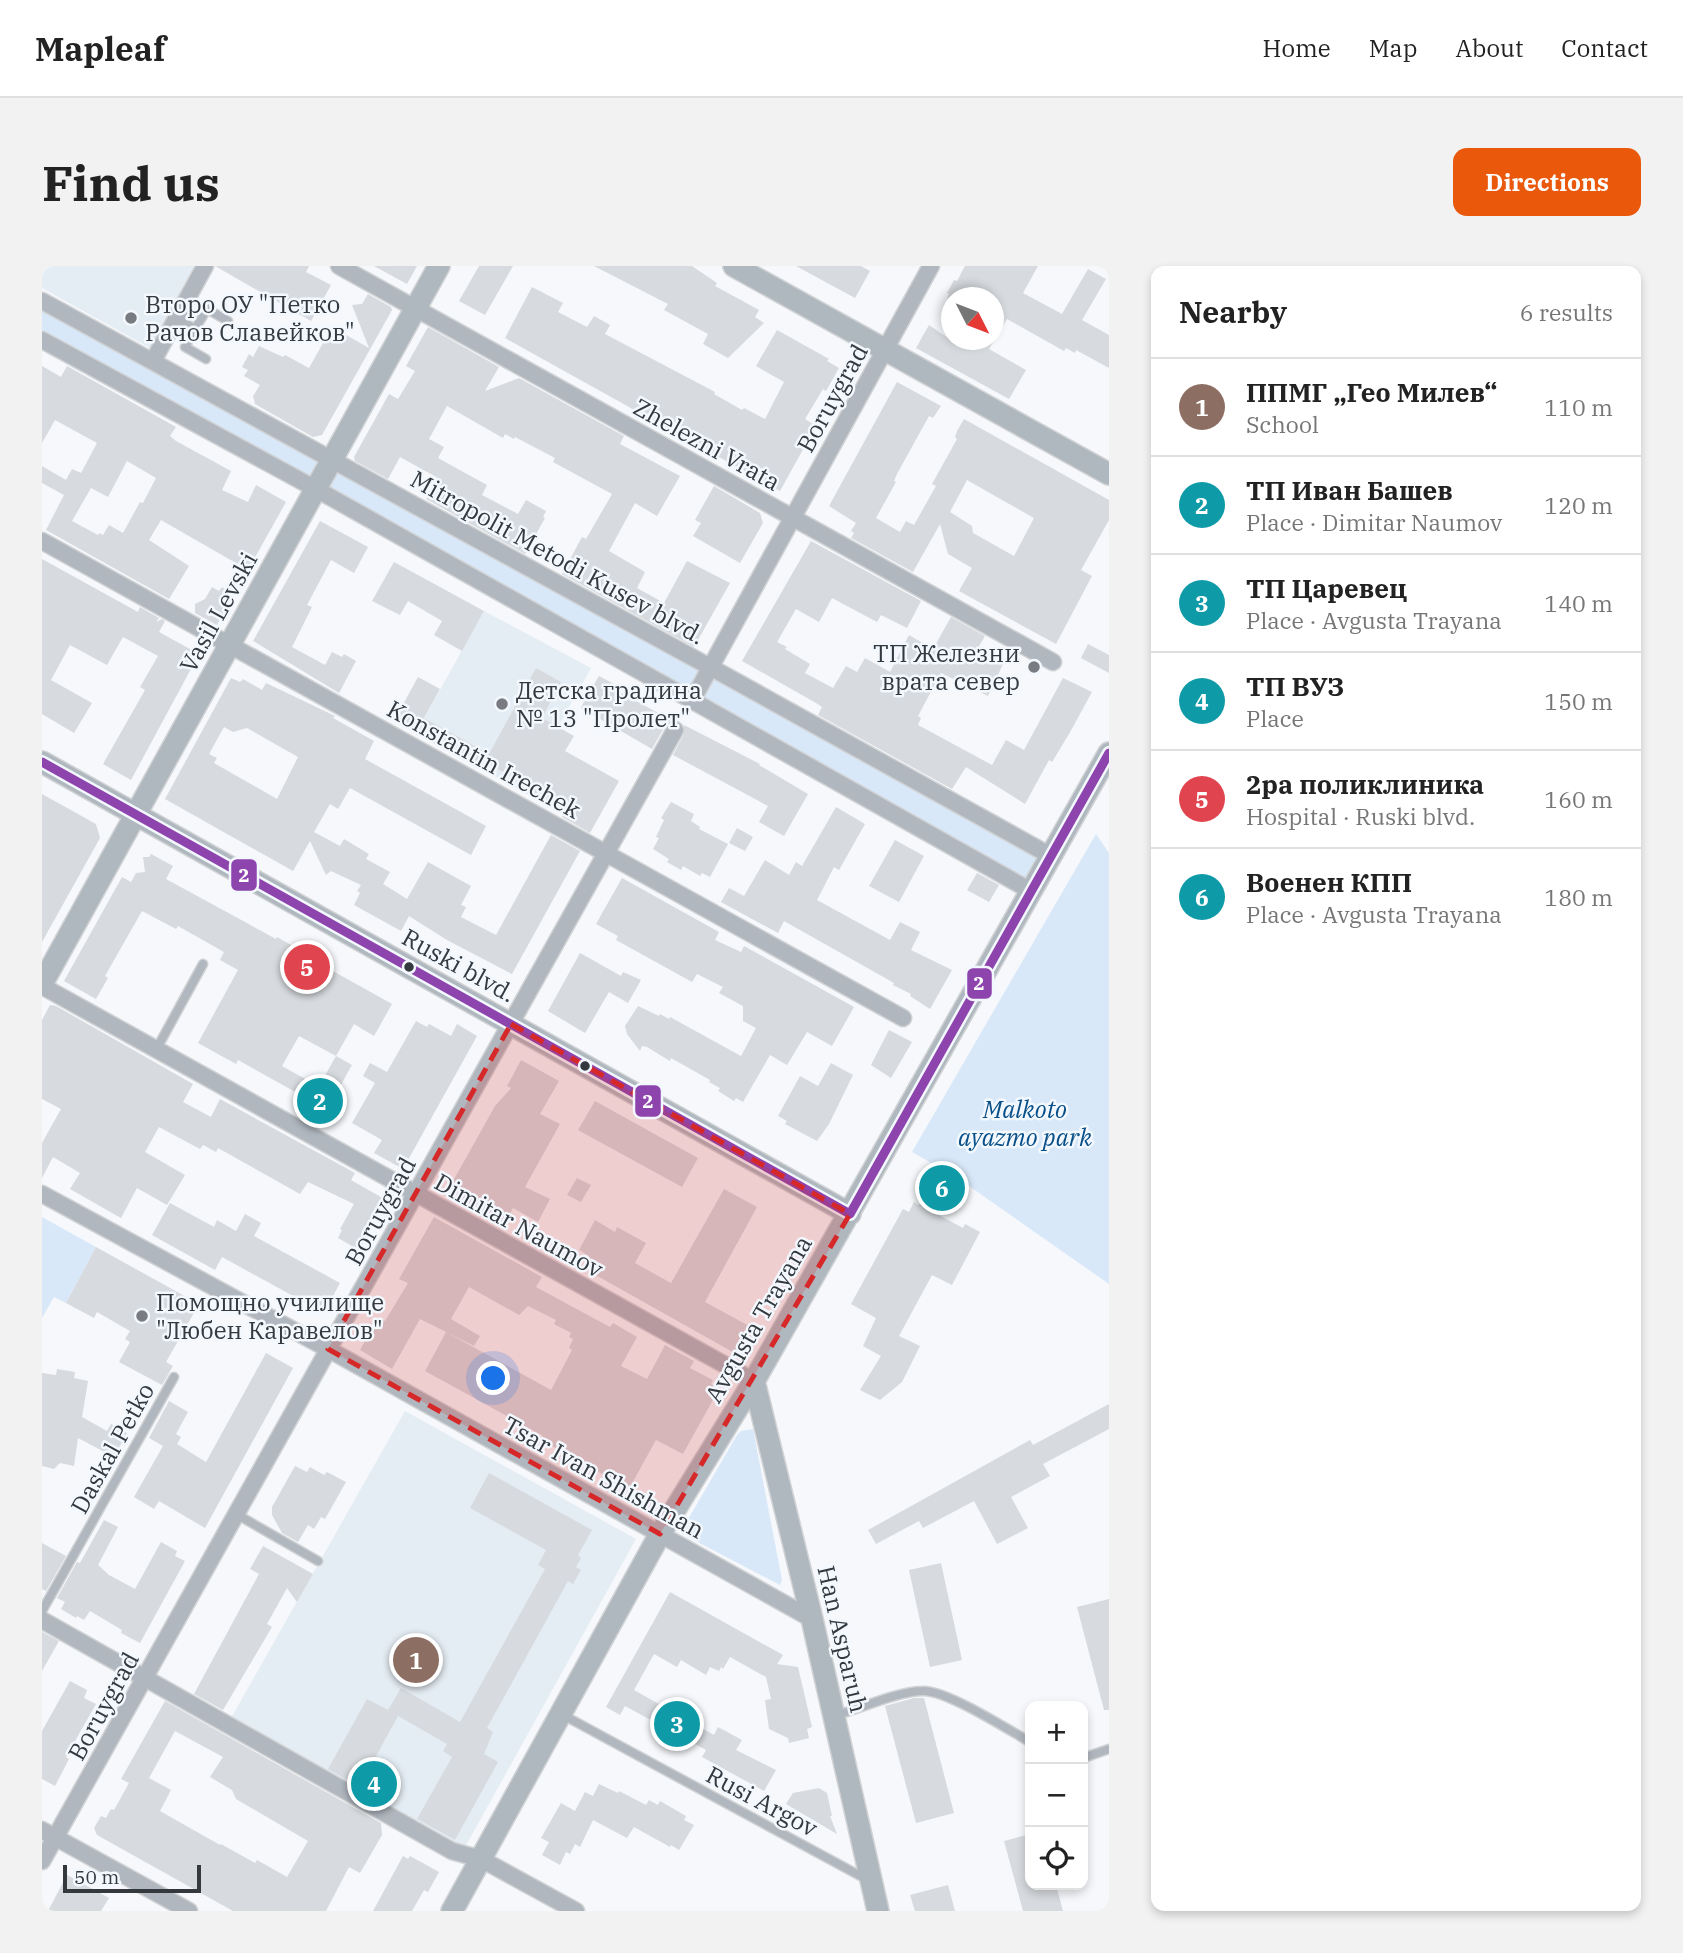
<!DOCTYPE html>
<meta charset="utf-8">
<style>
body{margin:0;font-family:"IBM Plex Serif",serif;background:#f2f2f2;color:#222}
.controls{position:absolute;right:21px;bottom:21px;display:grid;overflow:hidden;border-radius:14px;box-shadow:0 4px 10px #0003}
.controls button{width:63px;height:63px;display:grid;place-items:center;padding:0;border:0;border-bottom:2px solid #e0e0e0;background:#fff;color:#222;font:35px sans-serif}
.compass{position:absolute;left:899px;top:21px;width:63px;height:63px;border-radius:50%;background:#fff;box-shadow:0 4px 10px #0003;rotate:132deg}
.scale{position:absolute;left:21px;bottom:18px;width:138px;box-sizing:border-box;padding-left:7px;border:4px solid #34393e;border-top:0;font-size:19px;line-height:24px;white-space:nowrap;color:#34393e;-webkit-text-stroke:5px #f3f8fe;paint-order:stroke}
.you{position:absolute;left:452px;top:1113px;width:24px;height:24px;margin:-18px;border:5px solid #fff;border-radius:50%;background:#1a73e8;box-shadow:0 0 0 10px #1a73e833}
.badge{display:grid;place-items:center;width:46px;height:46px;border-radius:50%;background:#ea580c;color:#fff;font-size:23px;font-weight:700}
.pin{position:absolute;translate:-50% -50%;border:4px solid #fff;box-shadow:0 2px 7px #0006}
.list{margin:0;padding:0;list-style:none}
h2{display:flex;justify-content:space-between;align-items:center;height:91px;margin:0;padding:0 28px;font-size:30px}
h2 small{font-size:23px;font-weight:400;color:#767676}
.list li{display:grid;grid-template-columns:46px 1fr auto;gap:21px;align-items:center;box-sizing:border-box;height:98px;padding:0 28px;border-top:2px solid #e0e0e0}
.list b{display:block;font-size:26px;white-space:nowrap}
.list p{margin:0;font-size:23px;white-space:nowrap;color:#767676}
.list em{font-size:23px;font-style:normal;color:#767676}
.icon{flex:none;width:38px;height:38px;fill:none;stroke:currentColor;stroke-width:2;stroke-linecap:round;stroke-linejoin:round}
.map{position:relative;flex:none;width:1067px;height:1645px;overflow:hidden;border-radius:14px}
header{display:flex;align-items:center;gap:42px;box-sizing:border-box;height:98px;padding:0 35px;background:#fff;border-bottom:2px solid #e0e0e0}
header strong{font-size:33px}
nav{display:flex;gap:38px;margin-inline-start:auto;font-size:24px}
.intro{display:flex;align-items:center;justify-content:space-between;box-sizing:border-box;height:168px;padding:0 42px}
h1{margin:0;font-size:49px}
.button{padding:18px 32px;border-radius:14px;background:#ea580c;color:#fff;font-size:24px;font-weight:700}
main{display:flex;gap:42px;padding:0 42px}
aside{flex:1;background:#fff;border-radius:14px;box-shadow:0 4px 10px #0003}
.map>svg:first-child{display:block}
.built{fill:#e5edf4}
.green{fill:#d8e8f8}
.building{fill:#d7dade;fill-rule:evenodd}
.lines{fill:none;stroke-linecap:round;stroke-linejoin:round}
.lane-casing{stroke:#d0d2d4;stroke-width:11}
.street-casing{stroke:#d0d2d4;stroke-width:19}
.secondary-casing{stroke:#d0d2d4;stroke-width:24}
.lane{stroke:#b0b7bf;stroke-width:8}
.street{stroke:#b0b7bf;stroke-width:16}
.secondary{stroke:#afb7bf;stroke-width:21}
.bus-1-casing{stroke:#f3f8fe;stroke-width:14}
.bus-1{stroke:#8e44ad;stroke-width:9}
.marked{fill:#d62828;fill-opacity:0.2;stroke:#d62828;stroke-width:5;stroke-dasharray:14 9;stroke-linejoin:round}
.poi-dot{fill:#787c80;stroke:#f3f8fe;stroke-width:2.5}
.bus-dot{fill:#34393e;stroke:#f3f8fe;stroke-width:2.5}
.labels{text-anchor:middle;dominant-baseline:central;stroke-width:5;stroke-linejoin:round;paint-order:stroke}
.poi-label{font-size:24px;fill:#34393e;stroke:#f3f8fe;text-anchor:start}
.street-label{font-size:24px;fill:#34393e;stroke:#f3f8fe}
.park-label{font-size:24px;font-style:italic;fill:#094f88;stroke:#f3f8fe}
.line-badge{stroke:#f3f8fe;stroke-width:2.5}
.badge-label{font-size:19px;text-anchor:middle;font-weight:bold;fill:#fff}
</style>
<header>
<strong>Mapleaf</strong>
<nav><a>Home</a><a>Map</a><a>About</a><a>Contact</a></nav>
</header>
<div class="intro"><h1>Find us</h1><a class="button">Directions</a></div>
<main>
<div class="map">
<svg width="1067" height="1645" viewBox="0 0 1067 1645">
<rect width="100%" height="100%" fill="#f6f8fb"/>
<path class="built" d="M0,0h152l-44,82 -108,-60z
M442,345l107,57 -69,123 -106,-58z
M363,1145l231,128 -172,310 -233,-131z"/>
<path class="green" d="M0,35l1009,555 -20,35 -989,-551z
M1054,568l13,19v431l-150,-105 -47,-27z
M0,951l54,30 -30,56 -12,-6 -12,21z
M711,1163l29,151 -2,5 -92,-48 -5,-9 54,-93 4,-4z"/>
<path class="building" d="M173,0h94l-3,6 25,13 -20,36z
M332,0h43l-10,18z
M437,0h34l-28,49 -26,-14z
M552,0h98l25,17 -2,3 44,24 -4,7 9,6 -36,35 -25,-14 5,-10 -44,-24 4,-6z
M754,0h65l9,5 -15,27z
M923,0h73l-15,27 39,21 26,-45 18,10 -24,41 27,15v33l-33,-18 -1,3 -9,-5 -2,3 -57,-32 -18,30 37,21 -17,29 -93,-51 13,-23 22,15h42v-42h-46l2,-4 -2,-1 7,-13 3,1z
M490,21l31,16 -5,9 29,15 7,-11 16,9 -5,9 110,58 -1,2 28,16 2,-2 21,11 19,-37 -28,-16 21,-36 52,29 -2,2 12,7 -13,23 -3,-2 -18,30 11,7 -36,65 -275,-153z
M326,28l23,13 1,3 -70,125 -9,2 -58,-33 -2,-8 7,-11 -16,-9 4,-6 -6,-3 7,-13 4,3 6,-11 24,11 2,-2 24,13 23,-41 37,21 -17,-43 10,-1z
M386,61l71,40 -14,24 34,-13 105,58 -4,8 60,32 -23,40 -22,-13 -26,48 36,21 -8,16 27,15 23,-42 43,22 -36,64 -132,-73 20,-37 4,2 26,-45 -59,-32 2,-4 -40,-21 -1,2 -9,-5 -2,4 -56,-32 -18,33 15,8 -6,11 49,27 -5,10 36,19 8,-14 20,11 -3,6 2,1 -20,36 -99,-55 12,-21 -38,-21 -12,22 -33,-18 -1,-4 35,-63 9,5 17,-28 -9,-5z
M0,100l19,11 6,-11 109,61 -6,9 6,5 55,30 -9,19 26,12 8,-17 30,17 -38,68 -87,-50 -12,20 40,26 -20,33 -123,-69 18,-35 -22,-12v-17l24,14 6,-11 9,4 16,-30 -42,-23 -13,23zM85,195l29,17 -13,25 -3,-1 -17,31 -14,-8 -6,10 -4,-2 -1,2 -26,-14 19,-33 17,9z
M855,116l44,24 -8,12 -4,-2 -32,58 -3,7 2,1 -20,36 24,14 6,-11 8,4 22,-39 -4,-2 25,-45 -2,-2 2,-6 7,-12 145,81v20l-28,50 11,6 -36,68 -97,-53 13,-23 -24,-14 -8,-30 -27,48 -62,-34 3,-5 -3,-2 5,-8 -27,-17zM925,214l67,38 -20,38 -41,-23 -1,-7 -22,-14z
M672,220l46,27 3,10 -23,40 -47,-27 8,-13 -6,-3z
M278,255l48,26 -14,26 -23,-13 -24,45 5,2 -20,40 33,18 7,-13 10,5 2,-3 12,7 -17,32 -86,-52z
M769,275l110,60 -14,27 -26,-13 -4,7 -45,-24 -13,24 -23,-13 -19,33 10,5 -2,2 25,15 -5,9 28,15 13,-22 11,6 8,-14 25,14 19,-37 24,14 18,-32 34,19 -7,12 26,14 -16,34 -47,-23 -23,43 3,2 -3,7 74,40 14,-25 18,10 39,-72 29,14 -23,42 -17,28 -3,-2 -24,44 -59,-37 -14,22 -134,-74 4,-8 -6,-4 -74,-42z
M0,293l96,53 2,-5 19,11 -3,4 6,-3 3,2 -6,11 40,22 -68,126 -28,-16 42,-74 -5,-3 18,-31 -35,-19 -16,28 -37,-20 -19,35 41,23 -18,30 -32,-19z
M352,296l90,49 -22,40 -28,-16 8,-14 -34,-20 -8,14 -28,-14z
M170,321l7,4 3,-4 11,7 -16,31 -22,-12v-9l10,-5z
M1046,378l21,11v18l-28,-15z
M494,402l25,14 -19,36 32,18 -9,15 54,30 -29,52 -28,-16 1,-3 -41,-23 4,-6 -41,-23 -4,7 -87,-48 24,-44 22,12 -16,29 65,36z
M557,410l17,9 -2,4 46,25 1,-2 14,8 -9,4 -14,25 -71,-41 10,-23 2,1z
M189,412l9,4 3,-3 19,11 4,-7 69,33 -2,2 41,23 -9,18 121,67 -15,29 -121,-67 -12,21 -8,-5 -16,28 26,14 4,-7 25,15 -3,5 24,13 -7,12 24,15 21,-37 43,24 -10,19 5,2 -5,10 35,18 55,-100 29,16 -68,123 -65,-34 -38,-24 -8,15 -47,-26 6,-12 -3,-2 4,-6 -30,-14 -5,4 -16,-34 -17,30 -128,-72zM182,461l9,5 14,-4 51,29 -21,42 -63,-36 3,-5 -8,-4z
M642,459l76,39 -1,1 49,29 -24,42 -25,-14 9,-16 -95,-51 11,-21z
M0,528l54,30 4,14 -58,104z
M629,536l23,12 -3,7 9,6 -1,2 29,15 -18,33 -8,-4 -2,3 -17,-10 -2,4 -14,-8 2,-3 -16,-10 6,-11 -3,-1 8,-17 -3,-2z
M794,541l29,17 -26,46 -5,-3 -17,33 73,40 10,-18 20,10 -9,18 41,20 -22,39 -20,-13 1,-2 -18,-9 1,-2 -110,-62 -6,12 -57,-31 8,-14 15,8 21,-36 24,15 7,-13 6,4z
M695,562l16,9 -8,14 -16,-8z
M853,574l29,16 -25,46 -30,-16z
M109,588l22,12 -7,13 110,60 1,-2 14,8 -1,2 102,57 -18,32 -20,-12 -18,32 16,9 -33,59 -18,-11 7,-14 -70,-39 -2,4 -38,-21 40,-73 -18,-10 4,-8 -46,-26 -2,3 -34,-18 -37,65 3,2 -12,21 -32,-18 58,-104 9,5 5,-9 9,-1 -2,-15h6zM257,770l37,20 -14,25 -3,-1 -3,5 -34,-19z
M935,607l22,12 -10,17 -22,-12z
M580,612l97,54 -4,8 26,12 3,-6 110,61 -22,39 -25,-14 -20,33 -17,-10 -27,47 -7,-4 -2,3 -16,-10 2,-3 -11,-6 1,-2 -39,-22 -1,3 -23,-14 -5,-1 -2,5 -13,-17 -2,-8 13,-20 21,10 1,-2 9,5 1,-2 71,39 15,-28 -13,-7v-15l-24,-13 4,-6 -26,-13 -5,8 -76,-42 2,-4 -22,-12z
M538,687l41,23 2,-4 18,8 -13,23 -19,-11 -24,41 -37,-22z
M8,739l6,1 137,78 -10,18 28,15 9,-18 135,74 -4,7 35,20 -27,50 -21,-12 4,-8 -2,-1 14,-25 -46,-22 -8,12 -82,-46 -2,4 -13,-7 -3,4 -41,-22 -14,25 40,23 -18,30 -30,-17 -16,30 -51,-29 10,-16 -27,-16 -11,21v-35l19,-34 -19,-10v-79z
M374,755l11,6 2,-3 22,12 6,-12 20,12 -74,133 -29,-16 8,-13 -30,-17 23,-40 -12,-7 7,-13 17,9z
M847,764l23,12 -21,36 -20,-13z
M479,794l38,21 -19,33 20,10 -35,63 25,12 -12,23 -25,-14 -9,17 -56,-35 47,-84 16,-18 -4,-2z
M789,797l22,12 -24,49 -12,17 -32,-17 2,-3 -9,-5 22,-40 18,10z
M553,835l103,57 -16,29 -104,-57z
M900,903l17,10 -22,35 26,14 2,-4 15,8 -28,53 -20,-10 -33,61 21,10 -18,36 -22,18 -20,-10 21,-34 -18,-10 13,-28 -25,-14 52,-95 6,3 5,-10 5,3z
M535,912l14,7 -10,17 -14,-7z
M682,923l33,18 -52,95 48,26 -15,27 -146,-82 3,-5 -10,-6 4,-6 -10,-6 16,-30 20,12 2,-5 29,16 -11,20 36,20z
M128,937l44,24 3,-7 19,11 9,-17 16,9 -7,13 86,47 -16,30 -102,-56 -7,13 -63,-35z
M392,951l108,60 -6,10 74,40 3,-4 24,14 -16,29 26,13 18,-34 29,16 -4,7 23,12 -2,4 8,5 -36,65 -27,-14 -27,49 -88,-49 2,-4 -118,-65 21,-39 105,58 21,-40 -3,-2 4,-9 -4,-2 2,-4 -17,-9 2,-4 -28,-14 -9,9 -50,-28 -18,32 29,17 -6,10 -54,-27 -28,50 -32,-19 18,-33 7,4 23,-38 -9,-4z
M54,981l103,57 -33,58 7,4 -11,19 -43,-23 11,-20 -5,-3 5,-8 -33,-19 -3,6 -28,-15z
M224,1087l27,15 -88,160 -46,-27 -5,8 -20,-12 29,-51 -14,-8 20,-37 19,11 -12,22 5,3 -4,7 29,18z
M15,1103l18,3 -1,6 14,3 -6,36 25,14 4,-7 16,9 -13,24 -36,-19 -4,28 -14,-3 -6,6 -12,-3v-93l14,2z
M1067,1138v25l-66,35 7,12 -39,21 17,31 -31,16 -23,-43 -51,27 -4,-7 -43,23 -8,-14 162,-90 3,5z
M253,1200l12,6 3,-5 14,8 3,-3 19,10 -21,37 -4,-2 -7,12 -6,-4 -10,17 -16,-9 -10,-18v-8z
M447,1207l103,57 -14,25 3,3 -5,9 5,3 -8,14 -5,-3 -81,147 6,4 -9,22 14,8 -43,78 -38,-21 35,-62 -9,-6 4,-7 -49,-28 -29,53 20,11 -10,18 -51,-29 39,-70 21,11 13,-22 59,34 85,-153 -7,-4 8,-15 -76,-42z
M62,1254l14,7 -20,38 11,10 26,14 26,-47 16,9 -2,5 10,5 -45,82 -19,-10 1,-3 -32,-19 -6,9 -7,-4 -1,2 -15,-9 4,-7 -8,-4 20,-36 3,1z
M0,1277l24,13 -20,35 -4,-2z
M221,1280l50,28 -16,28 -10,-14 -20,36 5,3 -49,83 -29,-16 65,-120 -9,-5z
M899,1297l21,97 -32,7 -21,-97z
M628,1326l113,63 -6,9 21,3 14,60 -5,2 2,9 -20,5 -1,-5 -19,-9 -4,-29 6,-1 -5,-22 -36,-20 -7,12 -2,-2 -2,4 -9,-4 -4,8 -25,-15 -4,7 -23,-13 -20,36 80,45 4,-8 24,13 -6,10 40,20 -12,21 -62,-34 4,-7 -81,-44 -5,9 -14,-8z
M1067,1333v111h-5l-27,-103z
M0,1366l17,9 -17,30z
M28,1415l17,9 -3,8 12,6 -30,53 3,2 -14,27 -13,-7v-48z
M872,1432h10l30,115 -38,10 -31,-117z
M123,1435l216,122 1,12 -22,38 -11,-6 -23,44h-93l-136,-76 -3,-7 7,-12 5,2 5,-9 3,1 15,-27 -8,-4zM133,1465l48,26 -13,20 22,13 4,9 72,42 -21,36 -30,-17 -2,3 -34,-19 -1,1 -60,-34 11,-21 -22,-12z
M557,1518l19,9 1,-2 27,14 3,-5 9,5 2,-4 26,15 -2,4 10,5 -15,25 -8,-5 -1,2 -36,-20 -7,11 -34,-18 -13,27 -5,-3 -5,10 -4,-2 -6,13 -18,-10 7,-13 -8,-4 20,-35 14,8 10,-19 8,4z
M777,1522l8,5 5,23h-2l7,18 -51,-30 7,-11z
M988,1568v51h26l7,26h-40l-19,-70z
M361,1590l5,3 2,-3 29,16 -11,20 -4,-2 -12,21h-39z
M25,1609l42,23 -8,13h-53z
M906,1619l7,26h-40l-5,-16z"/>
<g class="lines">
<defs>
<path id="lane" d="M134,52l19,11 12,-20 21,12
M153,63l-10,18 21,12
M114,784l47,-86
M194,1248l82,47
M0,1345l132,-234
M521,1449l303,164
M792,1450c25,-7 65,-25 89,-25 23,-1 84,38 107,51
M1041,1492l26,-9"/>
<path id="street" d="M297,0l714,396
M0,35l668,366 341,189
M0,74l274,149 715,402
M111,95l52,-95
M0,275l861,477
M651,433l238,-433
M0,720l712,395
M0,928l286,155 484,270
M0,1354l410,231 29,8 95,52
M0,1564l147,81
M0,1595l633,-1131"/>
<path id="secondary" d="M692,0l375,208
M0,496l808,452
M0,718l397,-718
M712,1115l58,238 66,292
M410,1645l208,-377 94,-153 355,-628"/>
</defs>
<use href="#lane" class="lane-casing"/>
<use href="#street" class="street-casing"/>
<use href="#secondary" class="secondary-casing"/>
<use href="#lane" class="lane"/>
<use href="#street" class="street"/>
<use href="#secondary" class="secondary"/>
<defs>
<path id="bus-1" d="M0,496l808,452
M808,948l259,-461"/>
</defs>
<use href="#bus-1" class="bus-1-casing"/>
<use href="#bus-1" class="bus-1"/>
</g>
<path class="marked" d="M469,758l339,190 -190,320 -332,-185z"/>
<g class="poi-dot">
<circle cx="89" cy="52" r="7"/>
<circle cx="992" cy="401" r="7"/>
<circle cx="460" cy="438" r="7"/>
<circle cx="100" cy="1050" r="7"/>
</g>
<g class="bus-dot">
<circle cx="367" cy="701" r="6"/>
<circle cx="543" cy="800" r="6"/>
</g>
<g class="labels">
<g class="poi-label">
<text x="103" y="38">Второ ОУ "Петко<tspan x="103" dy="28">Рачов Славейков"</tspan></text>
<text x="978" y="387" text-anchor="end">ТП Железни<tspan x="978" dy="28">врата север</tspan></text>
<text x="474" y="424">Детска градина<tspan x="474" dy="28">№ 13 "Пролет"</tspan></text>
<text x="114" y="1036">Помощно училище<tspan x="114" dy="28">"Любен Каравелов"</tspan></text>
</g>
<g class="street-label">
<text transform="translate(790 132) rotate(-61)">Boruygrad</text>
<text transform="translate(665 178) rotate(29)">Zhelezni Vrata</text>
<text transform="translate(516 291) rotate(29)">Mitropolit Metodi Kusev blvd.</text>
<text transform="translate(176 346) rotate(-61)">Vasil Levski</text>
<text transform="translate(442 493) rotate(29)">Konstantin Irechek</text>
<text transform="translate(417 699) rotate(29)">Ruski blvd.</text>
<text transform="translate(338 945) rotate(-61)">Boruygrad</text>
<text transform="translate(477 959) rotate(29)">Dimitar Naumov</text>
<text transform="translate(716 1053) rotate(-60)">Avgusta Trayana</text>
<text transform="translate(70 1182) rotate(-61)">Daskal Petko</text>
<text transform="translate(562 1211) rotate(29)">Tsar Ivan Shishman</text>
<text transform="translate(801 1373) rotate(77)">Han Asparuh</text>
<text transform="translate(61 1440) rotate(-61)">Boruygrad</text>
<text transform="translate(720 1535) rotate(28)">Rusi Argov</text>
</g>
<g class="park-label">
<text x="983" y="843">Malkoto<tspan x="983" dy="28">ayazmo park</tspan></text>
</g>
</g>
<g class="line-badge">
<rect x="188" y="592" width="28" height="34" rx="7" fill="#8e44ad"/>
<rect x="924" y="701" width="27" height="33" rx="7" fill="#8e44ad"/>
<rect x="592" y="818" width="28" height="34" rx="7" fill="#8e44ad"/>
</g>
<g class="badge-label">
<text x="202" y="616">2</text>
<text x="937" y="724">2</text>
<text x="606" y="842">2</text>
</g>
</svg>
<div class="controls">
<button>+</button>
<button>−</button>
<button><svg class="icon" aria-label="locate" viewBox="0 0 24 24"><circle cx="12" cy="12" r="6"/><path d="M12 2v4M12 18v4M2 12h4M18 12h4"/></svg></button>
</div>
<svg class="compass" viewBox="-18 -18 36 36"><path d="M0-13l5 13h-10z" fill="#e53935"/><path d="M0 13l5-13h-10z" fill="#767676"/></svg>
<div class="scale">50 m</div>
<div class="you"></div>
<div class="pin badge" style="left:374px;top:1394px;background:#8d6e63">1</div>
<div class="pin badge" style="left:278px;top:835px;background:#0f9aa8">2</div>
<div class="pin badge" style="left:635px;top:1458px;background:#0f9aa8">3</div>
<div class="pin badge" style="left:332px;top:1518px;background:#0f9aa8">4</div>
<div class="pin badge" style="left:265px;top:701px;background:#e0444e">5</div>
<div class="pin badge" style="left:900px;top:922px;background:#0f9aa8">6</div>
</div>
<aside>
<h2>Nearby<small>6 results</small></h2>
<ul class="list">
<li><span class="badge" style="background:#8d6e63">1</span><div><b>ППМГ „Гео Милев“</b><p>School</p></div><em>110 m</em></li>
<li><span class="badge" style="background:#0f9aa8">2</span><div><b>ТП Иван Башев</b><p>Place · Dimitar Naumov</p></div><em>120 m</em></li>
<li><span class="badge" style="background:#0f9aa8">3</span><div><b>ТП Царевец</b><p>Place · Avgusta Trayana</p></div><em>140 m</em></li>
<li><span class="badge" style="background:#0f9aa8">4</span><div><b>ТП ВУЗ</b><p>Place</p></div><em>150 m</em></li>
<li><span class="badge" style="background:#e0444e">5</span><div><b>2ра поликлиника</b><p>Hospital · Ruski blvd.</p></div><em>160 m</em></li>
<li><span class="badge" style="background:#0f9aa8">6</span><div><b>Военен КПП</b><p>Place · Avgusta Trayana</p></div><em>180 m</em></li>
</ul>
</aside>
</main>
